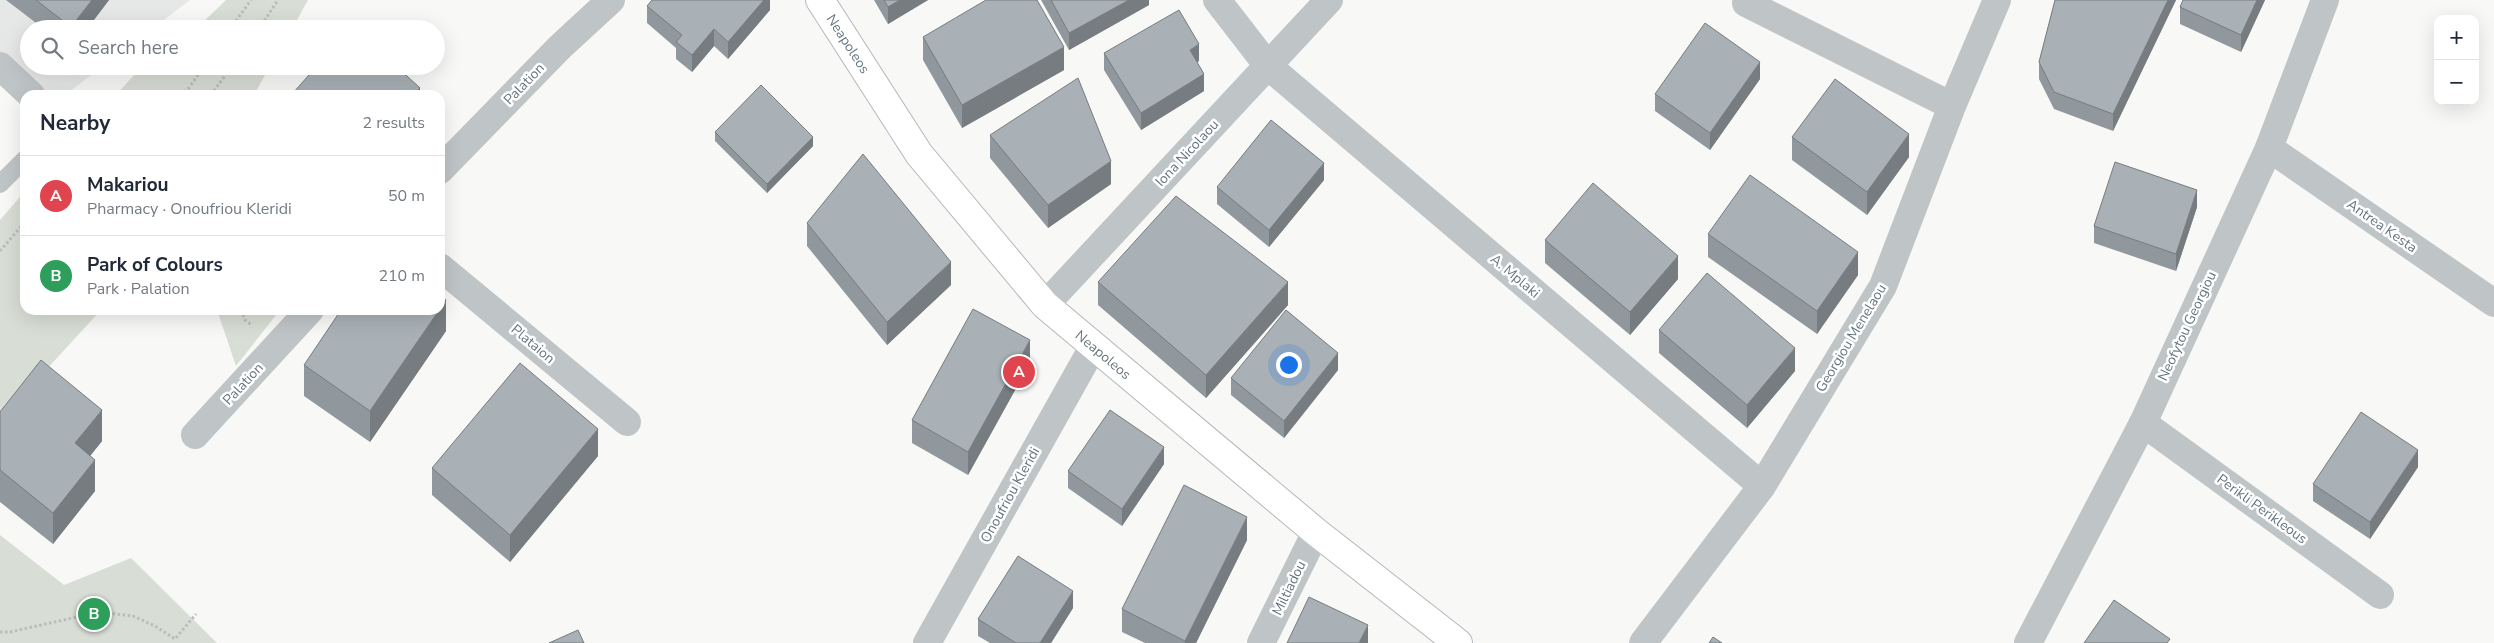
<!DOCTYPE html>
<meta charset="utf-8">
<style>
body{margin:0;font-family:"Nunito Sans",sans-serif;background:#f2f2f3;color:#1f2937}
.controls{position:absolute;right:15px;top:15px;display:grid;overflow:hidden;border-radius:10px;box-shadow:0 5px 20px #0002}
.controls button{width:45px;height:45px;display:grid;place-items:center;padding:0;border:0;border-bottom:1px solid #e0e1e3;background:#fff;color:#1f2937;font:25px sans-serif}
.you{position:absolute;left:1288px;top:364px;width:18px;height:18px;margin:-12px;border:4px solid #fff;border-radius:50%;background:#1a73e8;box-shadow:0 0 0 8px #1a73e833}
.badge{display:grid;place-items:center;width:32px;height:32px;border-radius:50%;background:#111827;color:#fff;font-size:16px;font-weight:700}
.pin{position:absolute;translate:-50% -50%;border:2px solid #fff;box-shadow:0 1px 5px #0006}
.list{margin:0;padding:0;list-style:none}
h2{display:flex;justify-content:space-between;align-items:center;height:65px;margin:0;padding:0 20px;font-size:21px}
h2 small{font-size:16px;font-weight:400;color:#747a83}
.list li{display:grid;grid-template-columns:32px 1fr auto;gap:15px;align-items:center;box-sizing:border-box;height:80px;padding:0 20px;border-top:1px solid #e0e1e3}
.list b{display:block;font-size:19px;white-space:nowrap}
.list p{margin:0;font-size:16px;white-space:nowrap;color:#747a83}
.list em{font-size:16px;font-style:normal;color:#747a83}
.icon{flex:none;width:28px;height:28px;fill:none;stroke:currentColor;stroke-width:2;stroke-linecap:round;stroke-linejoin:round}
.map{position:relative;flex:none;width:2494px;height:643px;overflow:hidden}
.search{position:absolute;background:#fff;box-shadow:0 5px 20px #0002;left:20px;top:20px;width:425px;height:55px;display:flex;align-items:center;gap:12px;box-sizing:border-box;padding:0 18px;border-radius:28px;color:#747a83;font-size:19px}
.panel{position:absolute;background:#fff;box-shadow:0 5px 20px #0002;left:20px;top:90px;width:425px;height:225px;border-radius:15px}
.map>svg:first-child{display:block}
.built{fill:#e6e7e7}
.green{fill:#d8ddd5}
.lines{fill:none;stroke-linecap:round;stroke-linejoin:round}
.secondary-casing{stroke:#b2b8bc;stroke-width:30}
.path{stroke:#babdbf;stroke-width:3;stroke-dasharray:2.5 2.5;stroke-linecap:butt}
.service{stroke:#bfc4c7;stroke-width:18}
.minor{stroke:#bfc4c7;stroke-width:28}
.tertiary{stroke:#bfc4c7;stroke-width:28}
.secondary{stroke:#fff;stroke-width:28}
.wall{fill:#91989d}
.shaded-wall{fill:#767c7f}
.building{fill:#a9b1b6;stroke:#767c7f}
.labels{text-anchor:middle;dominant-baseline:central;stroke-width:5;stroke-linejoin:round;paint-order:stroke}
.street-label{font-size:14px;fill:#65757f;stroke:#fff}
</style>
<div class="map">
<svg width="2494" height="643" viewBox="0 0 2494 643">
<rect width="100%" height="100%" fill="#f8f8f6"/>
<path class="built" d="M0,0h190l-38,29h-123v37h74l-38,29h-34l-31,-29z"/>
<path class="green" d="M226,0h82l-16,29h-96z
M150,66h120l-16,29h-138l19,-21z
M25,191v119h76l-101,110v-200z
M217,310h63l-44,56z
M0,535l64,50 67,-27 86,85h-217z"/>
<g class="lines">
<defs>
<path id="secondary" d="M820,0l99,154 126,151 271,227 142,111"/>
</defs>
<use href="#secondary" class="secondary-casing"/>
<path class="path" d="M230,29l21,-29
M259,29l19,-29
M180,95l9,-7 15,-22
M211,95l21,-29
M0,251l25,-29
M241,310l4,10 7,5
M0,632h10l89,-20 34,4 22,10 20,13 21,-25"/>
<path class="service" d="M0,184l25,-25"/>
<path class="minor" d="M1217,0l51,66 494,420
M1746,3l206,103
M0,66l31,29
M2269,148l225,155
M440,170l120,-123 51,-47
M440,267l187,155
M1045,305l284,-305
M2143,423l237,172
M195,435l115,-125
M927,643l166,-296
M1261,643l55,-111
M1643,643l119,-157 121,-200 69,-180 45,-106"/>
<path class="tertiary" d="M2028,643l115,-220 126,-275 56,-148"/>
<use href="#secondary" class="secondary"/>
</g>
<path class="wall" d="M6,0h103l-22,29h-43z
M770,0v10l-42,49 -14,-13 -22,26 -16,-13v-11l-29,-25v-17z
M874,0h54l-40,24z
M1041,0h108v5l-80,45z
M2055,0h121l-63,131 -59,-22 -15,-30v-17z
M2265,0l-24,52 -61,-28v-17z
M923,37l141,33 -102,58 -39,-68z
M1104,53l95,8 -2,1 7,29 -63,39 -37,-60z
M1760,79l-50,71 -55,-39v-17z
M715,132l98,14 -46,47 -52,-52z
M990,135l121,49 -63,44 -58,-70z
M1792,137l117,20 -42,58 -75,-55z
M1324,180l-55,67 -52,-43v-17z
M2197,207l-21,64 -82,-28v-17z
M807,223l144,62 -64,60 -80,-99z
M1708,234l150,41 -41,59 -109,-77z
M1545,240l133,39 -48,56 -85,-72z
M1098,282l190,23 -82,93 -108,-93z
M1659,330l136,41 -48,57 -88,-75z
M446,331l-76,111 -66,-46v-31z
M1030,363l-62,112 -56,-32v-23z
M1338,370l-54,68 -53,-43v-17z
M0,412l102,29 -12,15 5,35 -42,53 -53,-42z
M598,456l-88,106 -78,-67v-27z
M1164,464l-42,62 -54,-38v-17z
M2418,467l-48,72 -57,-38v-17z
M1247,540l-51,103h-51l-23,-11v-23z
M1073,608l-22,35h-61l-12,-7v-17z"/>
<path class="shaded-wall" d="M92,0h17l-22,29h-16v-2z
M764,0h6v10l-42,49v-17z
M900,0h28l-40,24v-17z
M1129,0h20v5l-80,45v-17z
M2168,0h8l-63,131v-17z
M2257,0h8l-24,52v-17z
M714,29v17l-22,26v-17z
M1199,44v17l-9,6v-17z
M1064,47v23l-102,58v-23z
M1760,62v17l-50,71v-17z
M1204,74v17l-63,39v-17z
M420,88v7h-7z
M1909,134v23l-42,58v-23z
M813,137v9l-46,47v-9z
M1111,161v23l-63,44v-23z
M1324,163v17l-55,67v-17z
M2197,190v17l-21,64v-17z
M1858,252v23l-41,59v-23z
M1678,256v23l-48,56v-23z
M951,262v23l-64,60v-23z
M1288,282v23l-82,93v-23z
M446,300v31l-76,111v-31z
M1030,340v23l-62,112v-23z
M1795,348v23l-48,57v-23z
M1338,353v17l-54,68v-17z
M102,410v31l-27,34v-32z
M598,429v27l-88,106v-27z
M1164,447v17l-42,62v-17z
M2418,450v17l-48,72v-17z
M95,460v31l-42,53v-31z
M1247,517v23l-51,103h-11v-2z
M1073,591v17l-22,35h-11z
M1368,625v18h-9z"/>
<path class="building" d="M36,0h56l-21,27z
M652,0h112l-36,42 -14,-13 -22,26 -16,-13 6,-7 -35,-29z
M884,0h16l-12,7z
M986,0h51l27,47 -102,58 -39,-68z
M1051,0h78l-60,33z
M2055,0h113l-55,114 -59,-22 -15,-30z
M2183,0h74l-16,35 -61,-28z
M1179,10l20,34 -9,6 14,24 -63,39 -37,-60z
M1705,23l55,39 -50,71 -55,-39z
M317,66h79l24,22 -7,7h-117l-3,-2z
M1078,78l33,83 -63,44 -58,-70z
M1835,79l74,55 -42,58 -75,-55z
M761,85l52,52 -46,47 -52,-52z
M1271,120l53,43 -55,67 -52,-43z
M863,154l88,108 -64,60 -80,-99z
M2115,162l82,28 -21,64 -82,-28z
M1750,175l108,77 -41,59 -109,-77z
M1593,183l85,73 -48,56 -85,-72z
M1176,196l112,86 -82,93 -108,-93z
M1707,273l88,75 -48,57 -88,-75z
M440,296l6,4 -6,9z
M973,309l57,31 -62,112 -56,-32z
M341,310h98l-69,101 -66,-46z
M1286,310l52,43 -54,68 -53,-43z
M41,360l61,50 -27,33 20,17 -42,53 -53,-43v-58z
M520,363l78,66 -88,106 -78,-67z
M1110,410l54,37 -42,62 -54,-38z
M2361,412l57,38 -48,72 -57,-38z
M1184,485l63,32 -62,124 -63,-32z
M1018,556l55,35 -33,52h-24l-38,-24z
M1309,597l59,28 -9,18h-72z
M2114,600l56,39 -3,4h-83z
M578,630l6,13h-35z
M1713,637l9,6h-13z"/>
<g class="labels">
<g class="street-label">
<text transform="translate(848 44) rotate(57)">Neapoleos</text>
<text transform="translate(524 84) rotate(-46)">Palation</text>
<text transform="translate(1187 153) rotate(-47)">Iona Nicolaou</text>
<text transform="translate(2382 226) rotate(35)">Antrea Kesta</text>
<text transform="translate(1515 276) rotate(40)">A. Mplaki</text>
<text transform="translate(2187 326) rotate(-65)">Neofytou Georgiou</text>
<text transform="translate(1851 338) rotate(-59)">Georgiou Menelaou</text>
<text transform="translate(533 344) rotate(40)">Plataion</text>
<text transform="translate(1103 355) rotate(40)">Neapoleos</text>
<text transform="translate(243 384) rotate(-47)">Palation</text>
<text transform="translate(1010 495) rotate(-61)">Onoufriou Kleridi</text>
<text transform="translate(2262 509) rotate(36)">Perikli Perikleous</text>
<text transform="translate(1289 588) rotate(-64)">Miltiadou</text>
</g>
</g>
</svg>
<div class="controls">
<button>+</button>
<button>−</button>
</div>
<div class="you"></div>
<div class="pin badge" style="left:1019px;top:372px;background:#e0444e">A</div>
<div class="pin badge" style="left:94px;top:614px;background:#2e9e5b">B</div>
<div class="search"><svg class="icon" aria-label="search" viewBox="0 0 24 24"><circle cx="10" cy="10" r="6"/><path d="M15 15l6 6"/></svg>Search here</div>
<section class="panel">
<h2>Nearby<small>2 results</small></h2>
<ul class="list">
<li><span class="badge" style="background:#e0444e">A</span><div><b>Makariou</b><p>Pharmacy · Onoufriou Kleridi</p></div><em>50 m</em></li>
<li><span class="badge" style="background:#2e9e5b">B</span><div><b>Park of Colours</b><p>Park · Palation</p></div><em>210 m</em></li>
</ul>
</section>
</div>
